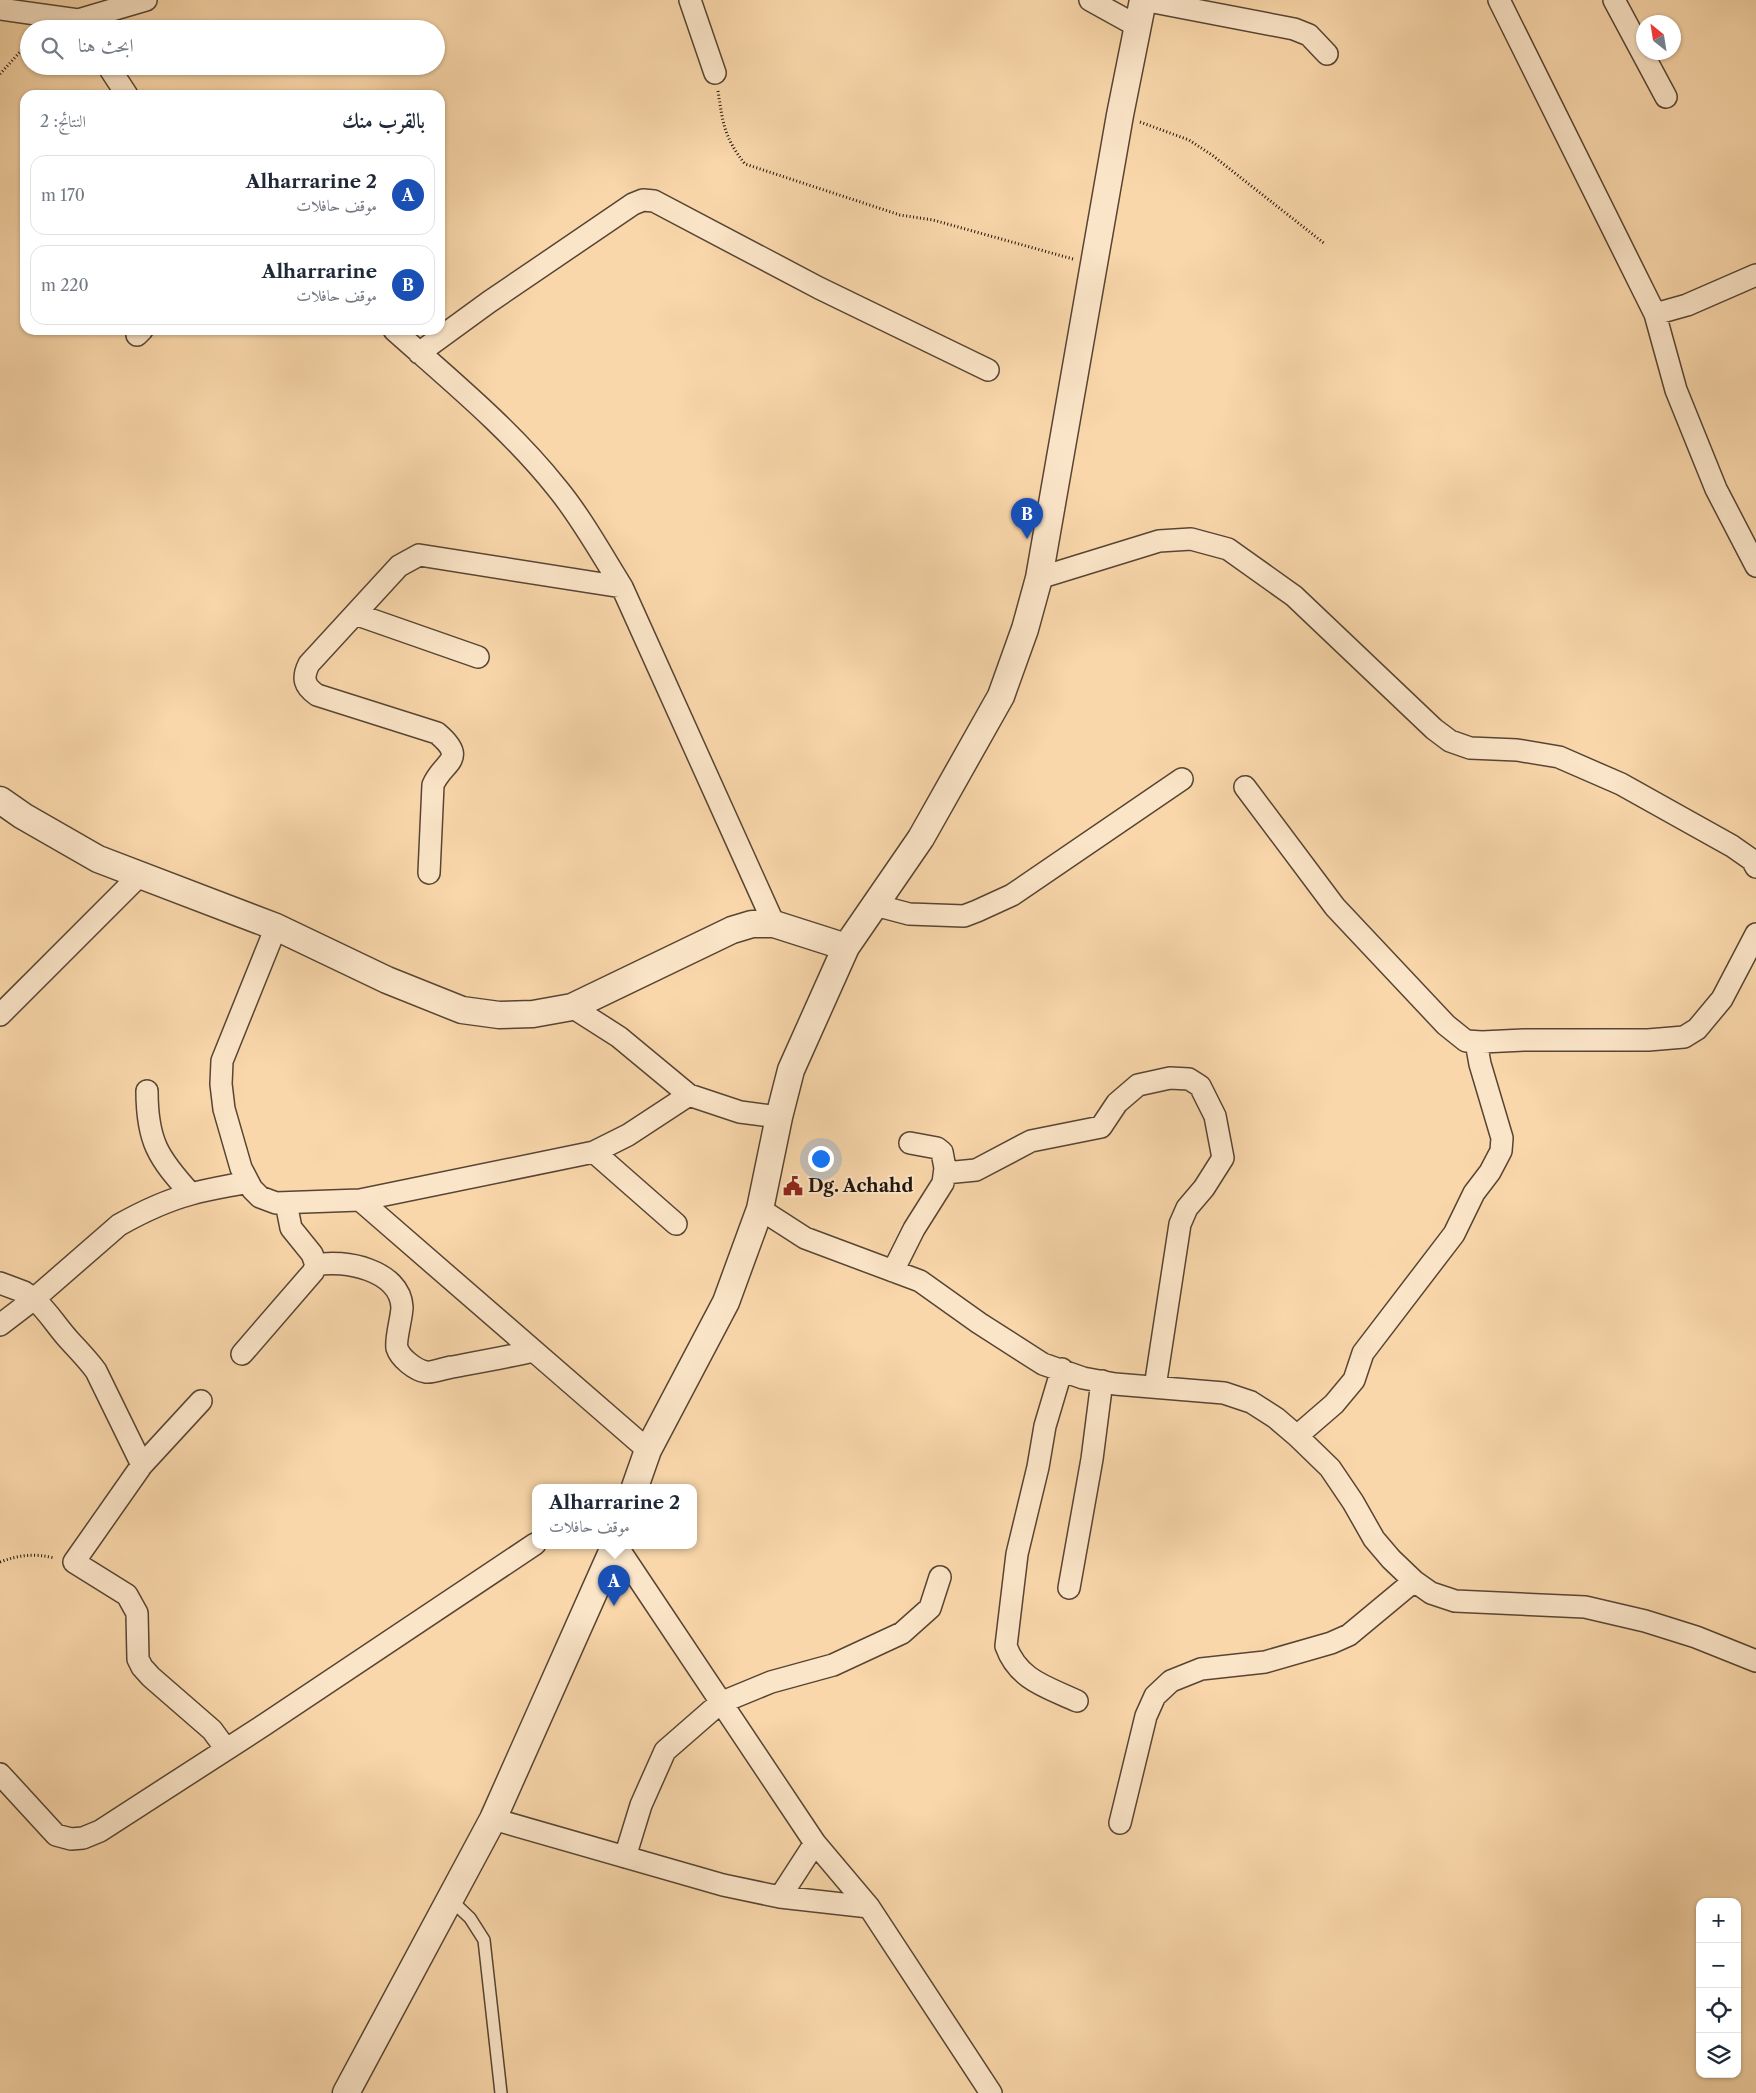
<!DOCTYPE html>
<html lang="ar">
<meta charset="utf-8">
<style>
body{margin:0;font-family:"Libre Caslon Text",Amiri,serif;background:#f6f6f7;color:#1f2937;direction:rtl}
.controls{position:absolute;right:15px;bottom:15px;display:grid;overflow:hidden;border-radius:10px;box-shadow:0 1px 4px #0004}
.controls button{width:45px;height:45px;display:grid;place-items:center;padding:0;border:0;border-bottom:1px solid #e0e1e3;background:#fff;color:#1f2937;font:25px sans-serif}
.compass{position:absolute;left:1636px;top:15px;width:45px;height:45px;border-radius:50%;background:#fff;box-shadow:0 1px 4px #0004;rotate:330deg}
.you{position:absolute;left:820px;top:1158px;width:18px;height:18px;margin:-12px;border:4px solid #fff;border-radius:50%;background:#1a73e8;box-shadow:0 0 0 8px #1a73e833}
.badge{display:grid;place-items:center;width:32px;height:32px;border-radius:50%;background:#b45309;color:#fff;font-size:16px;font-weight:700}
.pin{position:absolute;translate:-50% -41px;filter:drop-shadow(0 1px 2px #0008)}
.pin::after{content:'';position:absolute;top:26px;width:18px;height:15px;background:inherit;clip-path:polygon(0 0,100% 0,50% 100%)}
.popup{position:absolute;left:532px;top:1484px;width:165px;height:65px;box-sizing:border-box;display:grid;place-content:center;border-radius:10px;background:#fff;filter:drop-shadow(0 1px 4px #0005);font-size:16px;white-space:nowrap;color:#747a83}
.popup b{font-size:19px;color:#1f2937}
.popup::after{content:'';position:absolute;left:50%;top:100%;margin-left:-10px;border:10px solid transparent;border-top-color:#fff}
.list{margin:0;padding:0;list-style:none}
h2{display:flex;justify-content:space-between;align-items:center;height:65px;margin:0;padding:0 20px;font-size:21px}
h2 small{font-size:16px;font-weight:400;color:#747a83}
.list li{display:grid;grid-template-columns:32px 1fr auto;gap:15px;align-items:center;box-sizing:border-box;height:80px;margin:0 10px 10px;padding:0 10px;border:1px solid #e0e1e3;border-radius:15px}
.list b{display:block;font-size:19px;white-space:nowrap}
.list p{margin:0;font-size:16px;white-space:nowrap;color:#747a83}
.list em{font-size:16px;font-style:normal;color:#747a83}
.icon{flex:none;width:28px;height:28px;fill:none;stroke:currentColor;stroke-width:2;stroke-linecap:round;stroke-linejoin:round}
.map{position:relative;flex:none;width:1756px;height:2093px;overflow:hidden;direction:ltr}
.search{position:absolute;background:#fff;box-shadow:0 1px 4px #0004;left:20px;top:20px;width:425px;height:55px;display:flex;align-items:center;gap:12px;box-sizing:border-box;padding:0 18px;border-radius:28px;color:#747a83;font-size:19px}
.panel{position:absolute;background:#fff;box-shadow:0 1px 4px #0004;left:20px;top:90px;width:425px;height:245px;border-radius:15px;direction:rtl}
.map>svg:first-child{display:block}
.lines{fill:none;stroke-linecap:round;stroke-linejoin:round}
.service-casing{stroke:#574533;stroke-width:14}
.minor-casing{stroke:#574533;stroke-width:24}
.tertiary-casing{stroke:#574533;stroke-width:29}
.path{stroke:#21140b;stroke-width:3;stroke-dasharray:1 2.5;stroke-linecap:butt}
.service{stroke:#fbe5c8;stroke-width:11}
.minor{stroke:#fbe5c8;stroke-width:21}
.tertiary{stroke:#fbe5c8;stroke-width:26}
.labels{text-anchor:middle;dominant-baseline:central;stroke-width:4;stroke-linejoin:round;paint-order:stroke}
.poi-label{font-size:18px;font-weight:bold;fill:#21140b;stroke:#fbe5c8;text-anchor:start}
</style>
<div class="map">
<svg width="1756" height="2093" viewBox="0 0 1756 2093">
<rect width="100%" height="100%" fill="#f9d7aa"/>
<filter id="stains"><feTurbulence type="fractalNoise" baseFrequency=".004" numOctaves="4"/><feColorMatrix values="0 0 0 0 .2 0 0 0 0 .09 0 0 0 0 .02 0 0 0 .5 -.17"/></filter>
<radialGradient id="worn" r=".72"><stop offset=".6" stop-color="#630" stop-opacity="0"/><stop offset="1" stop-color="#630" stop-opacity=".3"/></radialGradient>
<g class="lines">
<defs>
<path id="service" d="M450,1899l20,19 14,22 17,153"/>
<path id="minor" d="M690,0l25,73
M1090,0l47,26
M1143,0l151,29 15,6 18,19
M1499,0l156,314 21,76 40,99 40,77
M1614,0l52,97
M0,9l78,11 68,-20
M108,66l19,29
M1655,314l32,-9 69,-30
M394,330c56,50 116,99 163,158 24,29 45,67 65,99l152,337
M137,335l5,-5
M419,353l70,-51 144,-98 10,-4 11,1 165,87 169,82
M1039,578l120,-37 32,-2 37,10 66,47 140,133 16,12 20,7 47,2 42,7 62,27 111,62 20,14 4,7
M355,614l123,43
M1245,787l90,120 111,118 20,16 16,1 42,-2h124l36,-3 13,-8 25,-30 34,-65
M429,873l4,-88c10,-24 36,-25 4,-52l-120,-38c-13,-9 -15,-17 -8,-31l90,-98 20,-11 203,32
M875,905l34,9 55,2 13,-5 35,-16 170,-116
M276,927l-54,134 -1,23 3,25 17,59 11,21 8,8 16,6 84,-3 234,-48 34,-17 61,-40
M572,1007l47,30 70,58 51,17 39,5
M0,1015l140,-140
M147,1091c0,50 11,67 44,103
M594,1152l82,72
M945,1173l31,-3 55,-29 70,-14 16,-24 21,-18 32,-7 19,1 11,7 15,30 8,42 -19,30 -17,20 -7,16 -25,163
M360,1200l288,250
M760,1209l45,29 115,43 59,42 64,41 40,14 32,6 109,9 27,9 25,16 21,18 33,32 23,34 21,37 17,20 23,22 17,12 24,8 130,6 60,14 51,16 60,24
M316,1265c28,-6 84,5 86,42 0,10 -7,33 -5,41 3,10 18,22 29,24 7,1 18,-4 26,-5 27,-5 55,-10 82,-16
M893,1271l21,-42 29,-46 2,-15 -3,-16 -5,-4 -27,-5
M0,1283l24,9 10,7 -34,26
M242,1354l71,-82 3,-7 -4,-11 -21,-26 -5,-25
M1062,1369l-17,57 -7,41 -21,87 -11,92c12,34 41,41 71,55
M201,1401l-59,64 -68,97 53,33 10,18 1,46 4,8 9,10 61,53 14,19
M1297,1436l37,-32 20,-24 9,-27 91,-119 20,-41 16,-21 11,-21 1,-13 -22,-74 -4,-22
M142,1465l-46,-94c-8,-11 -17,-20 -26,-30 -13,-14 -22,-30 -36,-42l85,-74c23,-13 46,-24 72,-31 18,-5 38,-8 57,-12
M616,1545l199,298 54,64 122,186
M1069,1588l23,-129 10,-78
M0,1774l56,61 15,4 12,-1 17,-7 164,-106 271,-181
M493,1819l230,66 57,12 89,10
M1120,1823l26,-107 9,-20 16,-15 30,-12 64,-7 66,-19 18,-8 65,-54
M625,1857l16,-52 24,-54 55,-48 51,-21 62,-17 69,-32 28,-25 10,-31
M780,1897l35,-54"/>
<path id="tertiary" d="M0,800l23,16 75,43 178,68 111,53 75,30 37,5 34,-1 39,-7 160,-77 20,-6h22l72,23
M635,1487l13,-37 78,-148 34,-93 19,-92 12,-47 55,-123 75,-109 80,-142 24,-67 14,-51 81,-463 23,-115
M346,2093l147,-274 122,-274"/>
</defs>
<use href="#service" class="service-casing"/>
<use href="#minor" class="minor-casing"/>
<use href="#tertiary" class="tertiary-casing"/>
<path class="path" d="M0,74l29,-32
M718,91c5,33 6,46 27,73l155,51 33,5 140,39
M1140,122l49,18 23,15 113,89
M0,1562c19,-7 34,-9 54,-4"/>
<use href="#service" class="service"/>
<use href="#minor" class="minor"/>
<use href="#tertiary" class="tertiary"/>
</g>
<defs>
<symbol id="civic-bare" viewBox="-9 -9 18 18"><path d="M-.6-6.5H3V-4.5H.6V-3L4-1V1h2V6H-6V1h2V-1L-.6-3ZM-1.2 2.5V6h2.4V2.5Z" fill="#8f2418" stroke="#fbe5c8" stroke-width="2.5" paint-order="stroke"/></symbol>
</defs>
<g fill-rule="evenodd">
<use href="#civic-bare" x="779" y="1172" width="28" height="28"/>
</g>
<g class="labels">
<g class="poi-label">
<text x="808" y="1186">Dg. Achahd</text>
</g>
</g>
<rect width="100%" height="100%" filter="url(#stains)"/>
<rect width="100%" height="100%" fill="url(#worn)"/>
</svg>
<div class="controls">
<button>+</button>
<button>−</button>
<button><svg class="icon" aria-label="locate" viewBox="0 0 24 24"><circle cx="12" cy="12" r="6"/><path d="M12 2v4M12 18v4M2 12h4M18 12h4"/></svg></button>
<button><svg class="icon" aria-label="layers" viewBox="0 0 24 24"><path d="M12 4l9 5-9 5-9-5zM3 14l9 5 9-5"/></svg></button>
</div>
<svg class="compass" viewBox="-18 -18 36 36"><path d="M0-13l5 13h-10z" fill="#e53935"/><path d="M0 13l5-13h-10z" fill="#747a83"/></svg>
<div class="you"></div>
<div class="pin badge" style="left:614px;top:1606px;background:#1a4fb4">A</div>
<div class="popup"><b>Alharrarine 2</b>موقف حافلات</div>
<div class="pin badge" style="left:1027px;top:539px;background:#1a4fb4">B</div>
<div class="search"><svg class="icon" aria-label="search" viewBox="0 0 24 24"><circle cx="10" cy="10" r="6"/><path d="M15 15l6 6"/></svg>ابحث هنا</div>
<section class="panel">
<h2>بالقرب منك<small>النتائج: 2</small></h2>
<ul class="list">
<li><span class="badge" style="background:#1a4fb4">A</span><div><b>Alharrarine 2</b><p>موقف حافلات</p></div><em>170 m</em></li>
<li><span class="badge" style="background:#1a4fb4">B</span><div><b>Alharrarine</b><p>موقف حافلات</p></div><em>220 m</em></li>
</ul>
</section>
</div>
